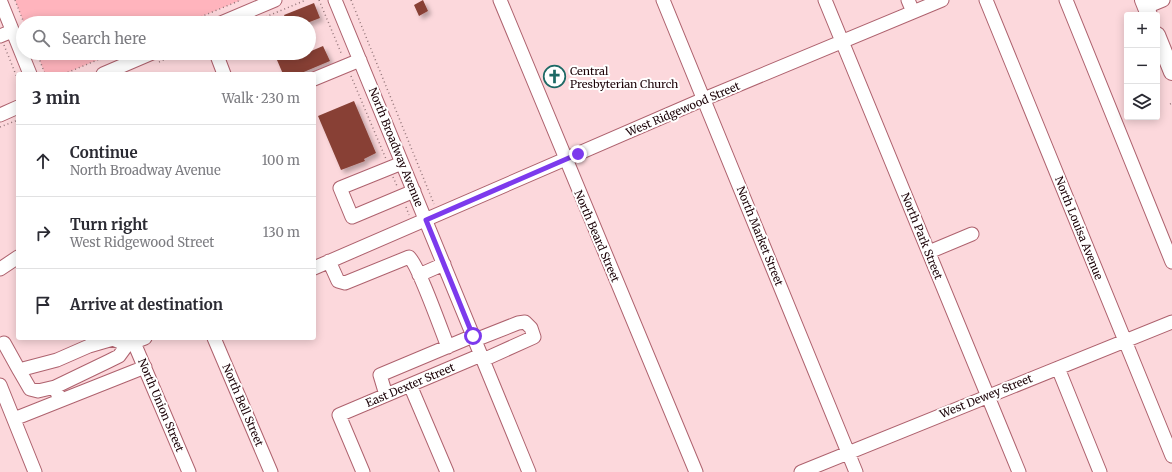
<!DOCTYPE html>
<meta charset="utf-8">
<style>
body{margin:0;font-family:Merriweather,serif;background:#f7f7f7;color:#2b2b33}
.controls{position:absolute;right:12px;top:12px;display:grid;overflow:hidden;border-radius:4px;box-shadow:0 2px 10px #0003}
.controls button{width:36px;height:36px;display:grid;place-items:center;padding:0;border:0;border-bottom:1px solid #e1e1e2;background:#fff;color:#2b2b33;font:20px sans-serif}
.stop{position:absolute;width:12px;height:12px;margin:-9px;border:3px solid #7c3aed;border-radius:50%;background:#fff}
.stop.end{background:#7c3aed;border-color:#fff;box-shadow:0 1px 4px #0008}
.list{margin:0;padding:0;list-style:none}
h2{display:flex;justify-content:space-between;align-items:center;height:52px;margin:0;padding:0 16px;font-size:17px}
h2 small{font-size:13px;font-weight:400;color:#7c7c81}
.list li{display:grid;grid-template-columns:26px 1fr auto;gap:12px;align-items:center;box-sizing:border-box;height:72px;padding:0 16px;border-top:1px solid #e1e1e2}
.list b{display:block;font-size:15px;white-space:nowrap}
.list p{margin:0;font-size:13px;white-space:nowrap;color:#7c7c81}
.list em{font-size:13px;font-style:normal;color:#7c7c81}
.icon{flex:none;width:22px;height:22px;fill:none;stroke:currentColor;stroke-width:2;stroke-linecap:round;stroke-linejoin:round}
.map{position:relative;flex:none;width:1172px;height:472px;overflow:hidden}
.search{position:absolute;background:#fff;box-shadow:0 2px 10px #0003;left:16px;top:16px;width:300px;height:44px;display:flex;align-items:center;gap:10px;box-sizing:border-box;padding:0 14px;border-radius:22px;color:#7c7c81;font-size:15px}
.panel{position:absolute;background:#fff;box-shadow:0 2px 10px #0003;left:16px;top:72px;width:300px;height:268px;border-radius:4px}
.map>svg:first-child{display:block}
.green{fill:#ffb4bd}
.building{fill:#884136;filter:url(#shadow)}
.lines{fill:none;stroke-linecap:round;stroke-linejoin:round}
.minor-casing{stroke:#ae626e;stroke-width:15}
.major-casing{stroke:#ae626e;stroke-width:18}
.path{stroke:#94767a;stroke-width:1.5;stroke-dasharray:1 3;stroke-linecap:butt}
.minor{stroke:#fff;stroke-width:13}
.major{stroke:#fff;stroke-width:16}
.route{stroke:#7c3aed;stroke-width:5}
.labels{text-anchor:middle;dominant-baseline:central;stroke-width:4;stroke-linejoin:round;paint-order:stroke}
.poi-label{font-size:11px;fill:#1b0207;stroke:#fff;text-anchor:start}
.street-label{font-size:11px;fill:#1b0207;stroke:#fff}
</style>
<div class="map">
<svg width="1172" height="472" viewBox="0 0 1172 472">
<defs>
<filter id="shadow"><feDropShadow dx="3.5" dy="3.5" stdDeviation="2" flood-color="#0004"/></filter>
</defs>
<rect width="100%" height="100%" fill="#fcd8dc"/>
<path class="green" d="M15,0h226l-55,23h-162z
M37,53h77l-50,21h-19z"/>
<path class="building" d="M423,0l5,11 -9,5 -5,-11z
M314,3l6,15 -13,5h-23l3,-1 -3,-7z
M276,19l2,4h-13z
M323,46l7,15 -31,13h-16l-9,-21h21l2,4z
M354,101l22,52 -12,6 1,2 -24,9 -23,-54z"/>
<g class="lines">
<defs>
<path id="minor" d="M0,0l30,74
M335,0l194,472
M500,0l196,472
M663,0l193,472
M825,0l194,472
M908,0l5,12
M986,0l186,456
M1066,0l106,262
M1146,7l17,-7
M221,23l54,-23
M0,36l12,-5
M216,53l8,21
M103,74l49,-21
M314,79l46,-19
M0,115l18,-8
M402,163l-62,25 12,29 62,-26
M929,252l43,-18
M329,261l9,20 7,2 64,-26c9,7 33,75 39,90
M314,268l390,-169 238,-99
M0,269l18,-12
M419,275l25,-11
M132,338l57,134
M214,338l57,134
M475,340l43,-17 7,-1 6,6 3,9 -51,23
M4,343l15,27 38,-10 32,-14 24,-7 14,6
M1058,368l42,104
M19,370l11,19 8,2 17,-4 3,8
M0,385l35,87
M410,385l37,87
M55,387l54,-26 10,-5 8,-11 18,-7
M386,395l-6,-20 93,-39
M14,419l131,-52
M363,472l-24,-57 142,-60
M801,472l371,-150"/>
<path id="major" d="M1143,0l6,15
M1157,35l15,37"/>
</defs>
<use href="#minor" class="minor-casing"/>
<use href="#major" class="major-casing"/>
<path class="path" d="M15,0l9,23
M319,0l23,55
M351,0l83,204
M186,23l55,-23
M251,23l55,-23
M4,45l14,35
M37,53l8,21
M159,62l21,-9
M64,74l50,-21
M351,76l35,83
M1170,104l2,-1
M0,127l18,-7
M393,177l4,9
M406,207l3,8"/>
<use href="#minor" class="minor"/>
<use href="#major" class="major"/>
</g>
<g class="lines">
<path class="route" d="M473,336l-47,-116 152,-66"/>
</g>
<defs>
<symbol id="church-ring" viewBox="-11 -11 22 22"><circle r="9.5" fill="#fff" stroke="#1d6965" stroke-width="1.5"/><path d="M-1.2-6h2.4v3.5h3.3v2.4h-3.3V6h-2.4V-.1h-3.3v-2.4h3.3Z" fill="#1d6965"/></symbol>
</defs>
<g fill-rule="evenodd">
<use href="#church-ring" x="542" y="64" width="25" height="25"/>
</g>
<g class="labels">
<g class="poi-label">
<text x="570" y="71">Central<tspan x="570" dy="13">Presbyterian Church</tspan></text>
</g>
<g class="street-label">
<text transform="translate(683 109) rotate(-23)">West Ridgewood Street</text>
<text transform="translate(396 147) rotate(68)">North Broadway Avenue</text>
<text transform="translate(1079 228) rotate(68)">North Louisa Avenue</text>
<text transform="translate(597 236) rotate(67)">North Beard Street</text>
<text transform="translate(760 236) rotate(68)">North Market Street</text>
<text transform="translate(922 236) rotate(68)">North Park Street</text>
<text transform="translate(410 385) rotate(-23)">East Dexter Street</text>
<text transform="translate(986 396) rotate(-22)">West Dewey Street</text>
<text transform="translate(161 405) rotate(67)">North Union Street</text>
<text transform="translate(243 405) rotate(67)">North Bell Street</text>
</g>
</g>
</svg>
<div class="controls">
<button>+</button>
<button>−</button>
<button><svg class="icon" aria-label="layers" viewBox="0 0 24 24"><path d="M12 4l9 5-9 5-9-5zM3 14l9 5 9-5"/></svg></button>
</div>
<div class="stop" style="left:473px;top:336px"></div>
<div class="stop end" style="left:578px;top:154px"></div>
<div class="search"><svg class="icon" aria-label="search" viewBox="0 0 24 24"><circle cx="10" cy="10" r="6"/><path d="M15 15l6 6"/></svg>Search here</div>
<section class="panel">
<h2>3 min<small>Walk · 230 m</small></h2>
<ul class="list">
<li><svg class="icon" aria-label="ahead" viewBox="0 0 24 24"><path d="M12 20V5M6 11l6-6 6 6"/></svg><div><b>Continue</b><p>North Broadway Avenue</p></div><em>100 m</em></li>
<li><svg class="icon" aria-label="right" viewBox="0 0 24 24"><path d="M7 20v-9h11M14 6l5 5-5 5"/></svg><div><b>Turn right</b><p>West Ridgewood Street</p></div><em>130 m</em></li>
<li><svg class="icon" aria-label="arrive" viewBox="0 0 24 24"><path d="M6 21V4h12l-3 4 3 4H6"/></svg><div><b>Arrive at destination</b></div></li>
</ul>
</section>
</div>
